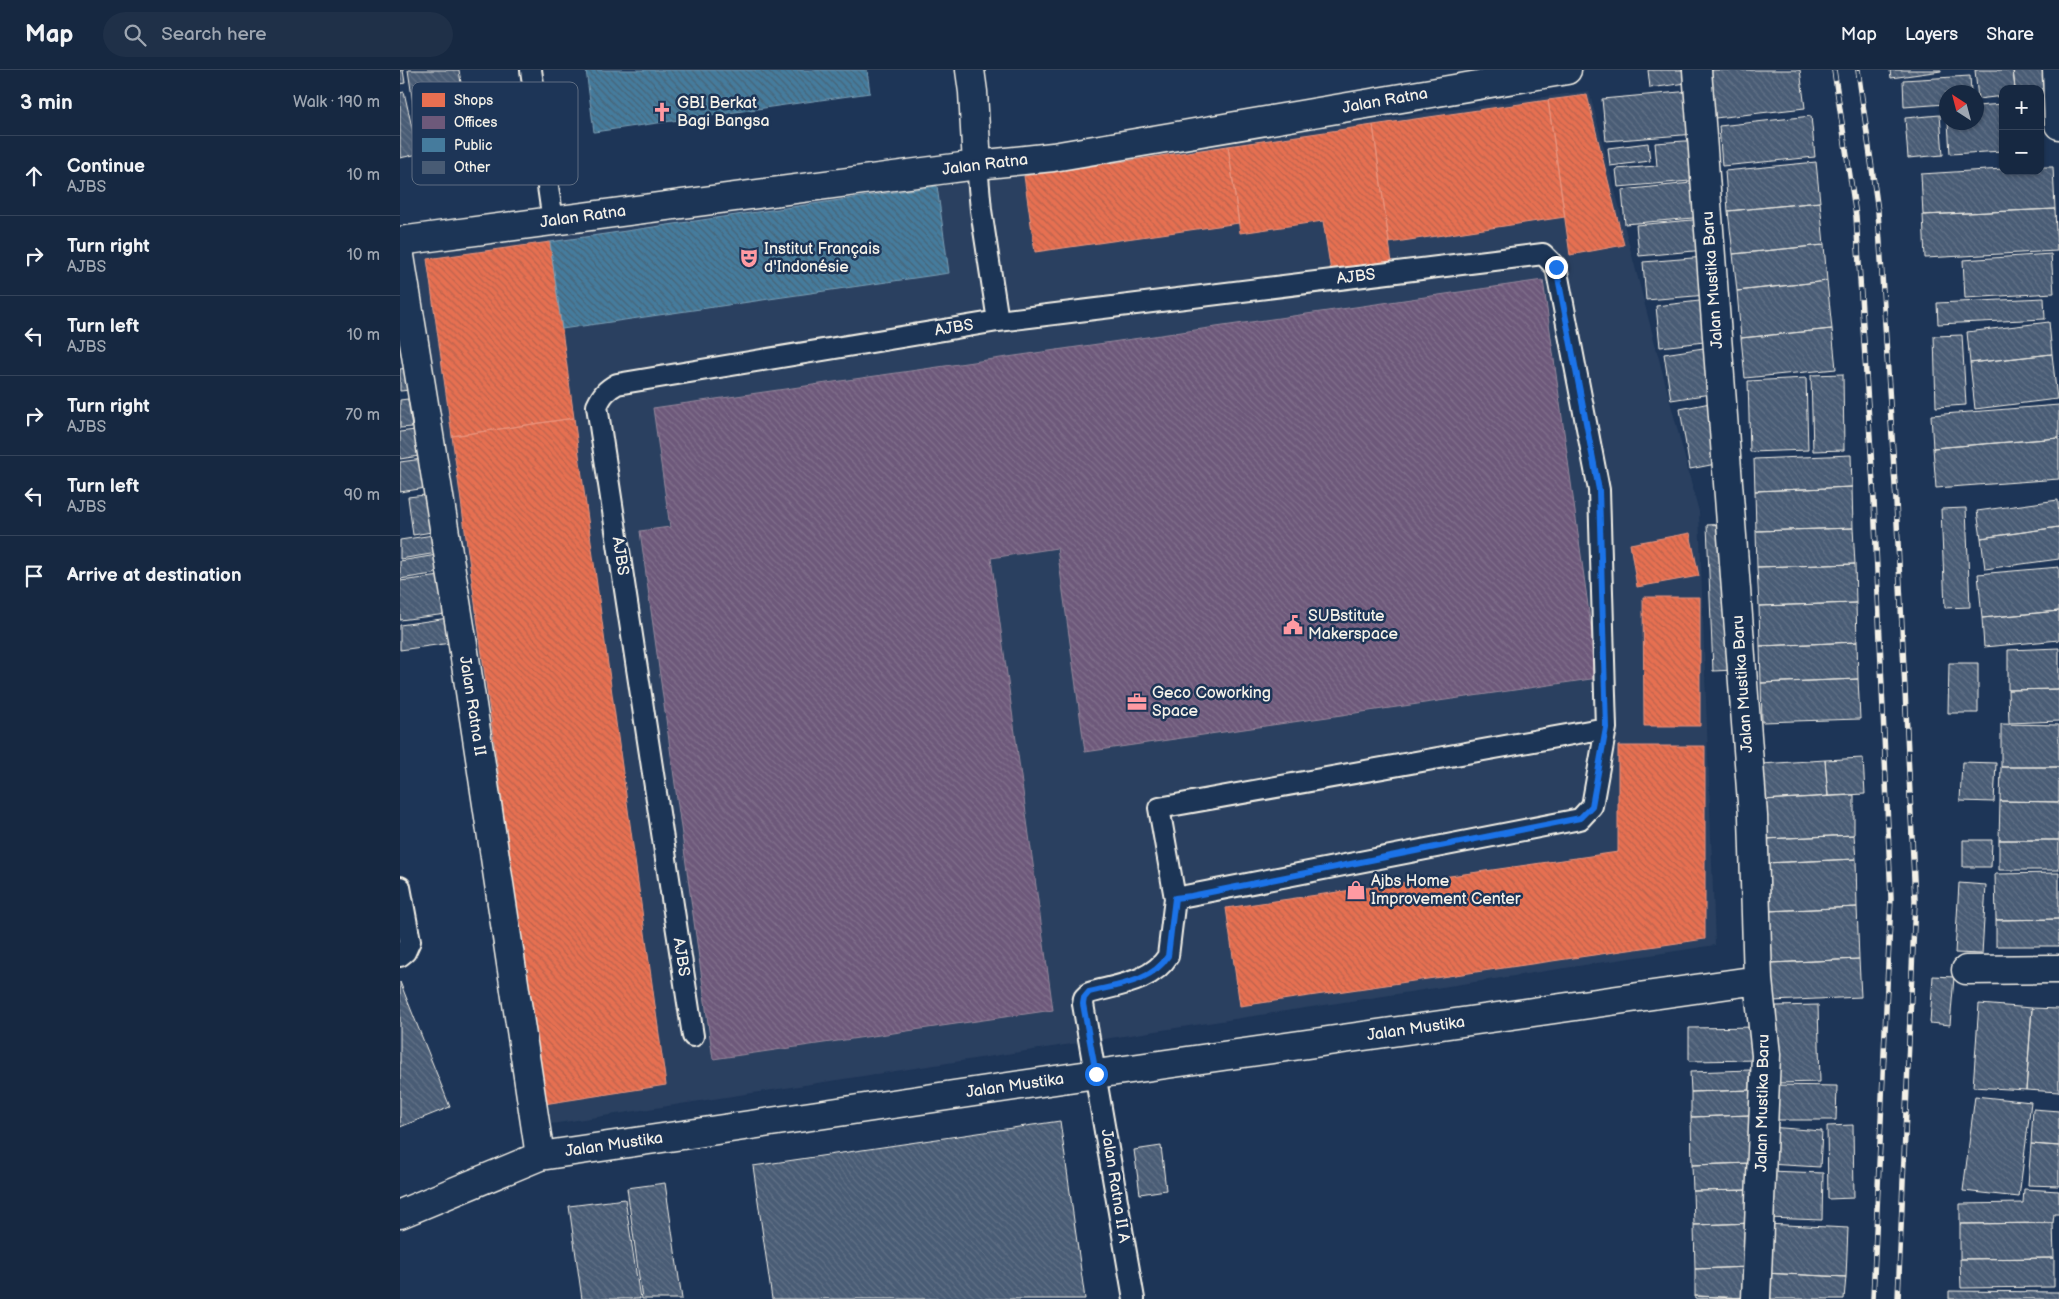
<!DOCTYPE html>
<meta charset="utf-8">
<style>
body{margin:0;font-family:"Balsamiq Sans",sans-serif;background:#1f3048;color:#f1f3f6}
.controls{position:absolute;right:15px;top:15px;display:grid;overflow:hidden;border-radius:10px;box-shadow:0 1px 4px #0004}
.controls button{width:45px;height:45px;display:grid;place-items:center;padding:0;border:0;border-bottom:1px solid #35445a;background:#162841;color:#f1f3f6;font:25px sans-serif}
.compass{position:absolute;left:1539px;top:15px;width:45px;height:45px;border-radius:50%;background:#162841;box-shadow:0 1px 4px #0004;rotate:324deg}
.stop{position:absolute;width:15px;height:15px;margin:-11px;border:4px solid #1a73e8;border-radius:50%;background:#fff}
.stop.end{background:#1a73e8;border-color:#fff;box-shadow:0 1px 5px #0008}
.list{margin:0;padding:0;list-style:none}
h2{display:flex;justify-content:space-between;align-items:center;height:65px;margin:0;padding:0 20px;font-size:21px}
h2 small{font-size:16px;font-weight:400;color:#9ea6b1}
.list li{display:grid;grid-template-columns:32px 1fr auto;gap:15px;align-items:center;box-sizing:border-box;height:80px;padding:0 20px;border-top:1px solid #35445a}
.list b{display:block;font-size:19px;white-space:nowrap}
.list p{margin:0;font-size:16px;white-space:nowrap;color:#9ea6b1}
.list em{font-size:16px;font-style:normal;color:#9ea6b1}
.icon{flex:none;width:28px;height:28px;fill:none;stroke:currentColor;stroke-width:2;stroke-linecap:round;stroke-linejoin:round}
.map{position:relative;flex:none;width:1659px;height:1229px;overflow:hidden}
header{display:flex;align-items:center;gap:30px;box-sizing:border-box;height:70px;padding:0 25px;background:#162841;border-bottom:1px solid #35445a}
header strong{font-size:24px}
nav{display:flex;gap:28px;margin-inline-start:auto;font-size:18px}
.search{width:350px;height:45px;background:#1f3048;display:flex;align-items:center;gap:12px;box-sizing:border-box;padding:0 18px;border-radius:28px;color:#9ea6b1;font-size:19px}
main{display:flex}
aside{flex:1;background:#162841}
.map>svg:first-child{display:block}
.built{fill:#2a4060}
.shops{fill:url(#shops-back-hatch);stroke:#eb967e}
.offices{fill:url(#offices-back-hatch);stroke:#96879b}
.public{fill:url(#public-back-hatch);stroke:#7a9eb4}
.building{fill:url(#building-back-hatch);stroke:#f4f1e8}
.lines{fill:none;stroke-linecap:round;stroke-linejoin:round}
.lane-casing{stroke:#f4f1e8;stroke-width:24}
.street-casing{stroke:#f4f1e8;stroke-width:31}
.highway-casing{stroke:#f4f1e8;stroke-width:31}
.lane{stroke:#1d3557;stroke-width:20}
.street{stroke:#1d3557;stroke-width:28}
.highway{stroke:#1d3557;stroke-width:28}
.rail-casing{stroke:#f4f1e8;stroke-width:5.5}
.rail{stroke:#1d3557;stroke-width:4;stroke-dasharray:11;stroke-linecap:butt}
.route{stroke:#1a73e8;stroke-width:6}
.labels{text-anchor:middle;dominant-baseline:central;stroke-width:5;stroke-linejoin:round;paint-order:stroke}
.street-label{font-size:16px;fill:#f4f1e8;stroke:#1d3557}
.poi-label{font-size:16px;fill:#f4f1e8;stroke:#1d3557;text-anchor:start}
.key{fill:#1d3557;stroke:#5e6d82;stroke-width:1}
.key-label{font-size:14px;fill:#f4f1e8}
</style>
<header>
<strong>Map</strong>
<div class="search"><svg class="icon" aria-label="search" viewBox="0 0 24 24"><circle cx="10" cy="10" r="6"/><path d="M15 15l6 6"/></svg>Search here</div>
<nav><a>Map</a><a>Layers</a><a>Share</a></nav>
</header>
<main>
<aside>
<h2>3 min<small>Walk · 190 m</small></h2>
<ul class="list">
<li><svg class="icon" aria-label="ahead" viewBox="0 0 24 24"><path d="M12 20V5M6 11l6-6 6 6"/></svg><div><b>Continue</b><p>AJBS</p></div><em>10 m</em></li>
<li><svg class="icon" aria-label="right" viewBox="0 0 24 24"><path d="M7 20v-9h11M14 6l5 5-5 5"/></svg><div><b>Turn right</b><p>AJBS</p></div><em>10 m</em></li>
<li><svg class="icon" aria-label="left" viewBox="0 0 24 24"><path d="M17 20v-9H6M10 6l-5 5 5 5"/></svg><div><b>Turn left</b><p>AJBS</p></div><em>10 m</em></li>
<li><svg class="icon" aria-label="right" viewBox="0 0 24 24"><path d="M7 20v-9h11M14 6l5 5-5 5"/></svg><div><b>Turn right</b><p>AJBS</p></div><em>70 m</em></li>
<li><svg class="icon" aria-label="left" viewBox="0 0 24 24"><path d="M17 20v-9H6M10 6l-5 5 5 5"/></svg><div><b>Turn left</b><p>AJBS</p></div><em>90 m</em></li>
<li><svg class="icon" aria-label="arrive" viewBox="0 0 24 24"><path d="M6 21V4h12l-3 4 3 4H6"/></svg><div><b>Arrive at destination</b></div></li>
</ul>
</aside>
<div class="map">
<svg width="1659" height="1229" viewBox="0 0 1659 1229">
<defs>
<pattern id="shops-back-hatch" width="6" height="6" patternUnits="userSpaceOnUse" patternTransform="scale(1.25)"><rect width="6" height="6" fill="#e76f51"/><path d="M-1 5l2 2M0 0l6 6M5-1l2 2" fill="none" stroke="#b8634e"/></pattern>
<pattern id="offices-back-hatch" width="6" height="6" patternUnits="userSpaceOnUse" patternTransform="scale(1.25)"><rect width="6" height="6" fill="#6d597a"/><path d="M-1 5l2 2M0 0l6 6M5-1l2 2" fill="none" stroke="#82718d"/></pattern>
<pattern id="public-back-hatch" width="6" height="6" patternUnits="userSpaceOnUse" patternTransform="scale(1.25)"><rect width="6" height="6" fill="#457b9d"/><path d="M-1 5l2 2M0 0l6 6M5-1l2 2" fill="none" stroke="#476476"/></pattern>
<pattern id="building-back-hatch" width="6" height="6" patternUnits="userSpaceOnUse" patternTransform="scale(1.25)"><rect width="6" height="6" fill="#485b74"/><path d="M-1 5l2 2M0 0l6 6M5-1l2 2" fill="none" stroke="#637388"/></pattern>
</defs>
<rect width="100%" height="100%" fill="#1d3557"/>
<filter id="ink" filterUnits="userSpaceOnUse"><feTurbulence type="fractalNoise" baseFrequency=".02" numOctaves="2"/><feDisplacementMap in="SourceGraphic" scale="10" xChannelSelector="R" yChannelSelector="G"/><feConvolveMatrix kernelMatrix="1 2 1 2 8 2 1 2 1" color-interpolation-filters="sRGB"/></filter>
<g filter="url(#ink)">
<path class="built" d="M1189,21l110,421 16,433 -1177,181 -134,-875z"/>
<path class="shops" d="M1187,25l37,150 -54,10 -22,-155z
M1148,30l17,117 -176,26 -16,-118z
M973,55l19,138 -61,9 -8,-51 -83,12 -12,-87z
M828,76l11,77 -204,29 -11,-76z
M150,172l24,176 -122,18 -25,-177z
M174,348l92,667 -122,19 -92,-668z
M1290,463l9,43 -62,11 -7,-43z
M1243,527h57v129h-56z
M1218,676h87v193l-465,67 -14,-98 392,-56z"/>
<path class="offices" d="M1143,210l55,398 -513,74 -28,-204 -66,10 62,452 -340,49 -73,-528 30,-4 -17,-119z"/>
<path class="public" d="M186,0h281l3,23 -276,39z
M537,116l12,87 -387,56 -12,-87z"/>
<path class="building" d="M0,0h3l2,13 -5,1z
M8,0h51l8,52 -50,8z
M1248,0h44l2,12 -44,6z
M1310,0h90l5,38 -90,10z
M1490,0h51v1l-50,7z
M1575,0h38l2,19h-12v7l-25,3z
M1613,0h37l3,20 -13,1v-2h-25z
M1570,6l1,16h-25v12l-42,3 -1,-27z
M1291,21l4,43 -89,7 -4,-42z
M4,22l14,62 -18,4v-65z
M1603,34v47l-53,3 -2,-32h28v-16z
M1540,45l3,40 -35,3 -3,-40z
M1411,46l4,41 -93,9 -3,-40z
M1299,70l3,40 -84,7 -2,-18 41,-3 -2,-23z
M1248,73l2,18 -40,5 -2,-18z
M1416,92l4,40 -92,9 -3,-40z
M1640,97h13l2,42 -132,6 -2,-41 82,-5v2h37z
M1301,112l3,35 -79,7 -3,-34z
M1420,132l4,43 -91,9 -5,-43z
M1655,139l2,42 -132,7 -2,-43z
M1303,149l2,31 -66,6 -3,-31z
M1424,175l3,36 -90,10 -4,-37z
M1651,184l3,39 -89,5 -2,-38z
M1305,187l2,38 -61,5 -3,-38z
M1427,211l5,48 -91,9 -4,-47z
M1644,228l1,21 -107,5 -1,-21z
M1308,230l5,41 -53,6 -4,-41z
M1649,252l3,32 -82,9 -3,-31z
M1432,259l4,40 -91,9 -4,-40z
M1562,265l4,70 -30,2 -2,-71z
M1310,277l7,46 -46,7 -7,-46z
M1652,284l5,45 -82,10 -5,-46z
M7,298l3,22 -10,1v-22z
M1443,304l1,76 -31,1 -2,-76z
M1406,308l2,72 -58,2 -2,-71z
M8,329l4,28 -12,1v-28z
M1315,332l11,60 -36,7 -10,-60z
M1659,335v33l-126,10 -2,-33z
M15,360l4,26 -19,3v-27z
M1659,368v41l-123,9 -3,-40z
M1451,385l1,32 -97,4 -1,-32z
M22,389l4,29 -26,4v-30z
M1452,417l1,41 -97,3 -1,-40z
M33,424l5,37 -25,4 -5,-38z
M1658,430l1,27 -78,11 -4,-27z
M1566,438l4,99 -25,1 -4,-99z
M1330,454l5,146 -22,1 -6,-146z
M1659,457v32l-74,10 -4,-31z
M1453,458l2,36 -98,3 -1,-36z
M40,464l3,18 -43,7v-19z
M43,484l3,18 -46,7v-18z
M1455,494l1,39 -97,3 -2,-39z
M1659,497v44l-77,7 -4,-44z
M49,505l5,38 -54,7v-39z
M1456,533l1,39 -97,4 -1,-40z
M1659,541v29l-75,7 -2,-29z
M55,547l3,25 -58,8v-25z
M1457,572l1,37 -97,4 -1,-37z
M1659,578v41l-51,1v-40z
M1549,593h29v50h-30z
M1458,609l2,40 -98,3 -1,-39z
M1659,619v32l-50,2 -1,-33z
M1601,654l58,1v42h-58z
M1463,688l2,36 -37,2 -3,-36z
M1425,690l3,36 -65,4 -2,-36z
M1562,692l34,1 -2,39 -34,-1z
M1601,697h58v35l-59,-1z
M1454,725v40l-89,4 -2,-39z
M1600,731l59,1v38h-60z
M1454,765l2,24 -91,4v-24z
M1563,770h29l-1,27h-28z
M1599,770h60v30h-60z
M1456,789l1,48 -89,4 -3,-48z
M1659,803v46l-63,1 -1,-46z
M1559,813l27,2 -4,69 -27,-1z
M1457,837l2,52 -89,4 -2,-52z
M1659,849v27h-63v-26z
M1459,889l2,38 -89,4 1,-18 -3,-20z
M1533,906l21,1 -4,48 -20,-2z
M0,912l50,125 -50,20z
M1579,934l53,4 -6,82 -53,-3z
M1418,935l2,77 -43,1 -1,-77z
M1632,938l27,1v83l-33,-2z
M1359,957v33l-70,1v-33z
M1350,1000v20l-59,2 -1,-20z
M1372,1015l65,1 -1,34h-65z
M1350,1020v25l-59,2v-25z
M1575,1026l56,6 -12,95 -56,-6z
M1633,1039l26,2v35l-28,-2z
M1350,1045l1,48 -59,2 -1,-48z
M660,1051l25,178h-313l-19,-133z
M1453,1055l1,73 -26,1 -1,-73z
M1369,1057l53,4 -2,36 -53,-3z
M1631,1074l28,2v40l-31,-1z
M761,1076l5,44 -26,4 -6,-44z
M1351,1093l1,27 -59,1 -1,-26z
M1368,1101l55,2 -1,47 -55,-2z
M265,1113l17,116h-40l-15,-111z
M1624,1119l35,2v23h-5l-1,9 -93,1v-20l63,-1z
M1352,1120l1,33 -59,2 -1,-34z
M225,1129l15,100h-58l-13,-93z
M1353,1153l-3,44 -55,2 -1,-44z
M1653,1153l1,35 -94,1v-35z
M1365,1154l83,4 -2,49 -83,-4z
M1654,1188v29l-93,1 -1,-29z
M1350,1197l-3,31 -52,-2v-27z
M1363,1203l83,4 -2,22h-82z
M1549,1221l110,1v7h-110z
M1295,1226l52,2 -52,1z"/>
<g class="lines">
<defs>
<path id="lane" d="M131,0l22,151
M577,95l4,45 17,111
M0,817l10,54 -5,11 -5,4
M293,966l-96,-630c5,-11 9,-16 20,-22l381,-63 545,-67 13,13 43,223 7,238 -14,78 -12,13 -405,79
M734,1229l-51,-295 1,-6 5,-5c28,-8 63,-11 79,-37l7,-58 -16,-90 447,-80"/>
<path id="street" d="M1297,0l56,746 5,164 8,75 -10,244
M1657,0l2,55
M577,95l76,-8 514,-87
M0,186l63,389 77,511
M1566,900l93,-1
M0,1144l140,-58 556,-82 662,-94"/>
<path id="highway" d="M0,171l577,-76 -4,-73 -3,-22"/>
</defs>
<use href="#lane" class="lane-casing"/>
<use href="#street" class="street-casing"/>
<use href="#highway" class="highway-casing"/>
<use href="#lane" class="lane"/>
<use href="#street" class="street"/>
<use href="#highway" class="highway"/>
<defs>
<path id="rail" d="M1434,0l22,146 18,284 17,398 -18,401
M1458,0l20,141 18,290 19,399 -17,399"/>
</defs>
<use href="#rail" class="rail-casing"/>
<use href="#rail" class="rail"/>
</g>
</g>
<g class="lines" filter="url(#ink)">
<path class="route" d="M696,1004l-13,-70 1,-6 5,-6c28,-7 63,-10 79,-36l7,-58 16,-2 389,-78 12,-12 14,-78 -7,-238 -43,-223"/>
</g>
<defs>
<symbol id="church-bare" viewBox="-9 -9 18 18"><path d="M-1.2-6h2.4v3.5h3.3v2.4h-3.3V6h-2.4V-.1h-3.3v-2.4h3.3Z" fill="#ff9aa2" stroke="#1d3557" stroke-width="2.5" paint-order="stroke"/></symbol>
<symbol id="theatre-bare" viewBox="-9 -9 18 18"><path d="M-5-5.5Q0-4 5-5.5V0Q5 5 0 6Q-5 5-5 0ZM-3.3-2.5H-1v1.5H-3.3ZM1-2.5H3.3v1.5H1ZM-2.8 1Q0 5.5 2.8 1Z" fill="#ff9aa2" stroke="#1d3557" stroke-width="2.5" paint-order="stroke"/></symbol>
<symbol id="civic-bare" viewBox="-9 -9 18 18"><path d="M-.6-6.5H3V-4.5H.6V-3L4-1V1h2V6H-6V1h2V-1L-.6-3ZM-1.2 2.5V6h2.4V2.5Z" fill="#ff9aa2" stroke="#1d3557" stroke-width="2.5" paint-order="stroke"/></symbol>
<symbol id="office-bare" viewBox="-9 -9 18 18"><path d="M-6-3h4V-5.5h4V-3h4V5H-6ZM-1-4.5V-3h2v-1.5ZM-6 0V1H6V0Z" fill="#ff9aa2" stroke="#1d3557" stroke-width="2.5" paint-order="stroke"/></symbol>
<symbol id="shop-bare" viewBox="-9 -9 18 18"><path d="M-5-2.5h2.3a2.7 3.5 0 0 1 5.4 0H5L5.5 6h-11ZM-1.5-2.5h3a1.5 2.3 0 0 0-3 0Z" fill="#ff9aa2" stroke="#1d3557" stroke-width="2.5" paint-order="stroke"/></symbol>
</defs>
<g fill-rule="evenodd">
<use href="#church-bare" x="248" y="28" width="28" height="28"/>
<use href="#theatre-bare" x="335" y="174" width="28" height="28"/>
<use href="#civic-bare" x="879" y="541" width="28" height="28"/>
<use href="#office-bare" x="723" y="618" width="28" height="28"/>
<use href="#shop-bare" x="942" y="806" width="28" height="28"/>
</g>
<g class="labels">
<g class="street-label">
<text transform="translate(985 31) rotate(-10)">Jalan Ratna</text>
<text transform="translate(585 95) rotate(-7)">Jalan Ratna</text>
<text transform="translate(183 147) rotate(-8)">Jalan Ratna</text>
<text transform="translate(956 207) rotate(-7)">AJBS</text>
<text transform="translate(1313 210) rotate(-94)">Jalan Mustika Baru</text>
<text transform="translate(554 258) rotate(-9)">AJBS</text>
<text transform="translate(220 486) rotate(81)">AJBS</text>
<text transform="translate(1343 614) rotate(-94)">Jalan Mustika Baru</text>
<text transform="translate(72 636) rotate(81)">Jalan Ratna II</text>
<text transform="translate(281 887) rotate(81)">AJBS</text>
<text transform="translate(1016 959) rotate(-8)">Jalan Mustika</text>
<text transform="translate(615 1016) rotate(-8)">Jalan Mustika</text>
<text transform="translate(1363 1033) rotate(-89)">Jalan Mustika Baru</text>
<text transform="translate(214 1075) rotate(-8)">Jalan Mustika</text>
<text transform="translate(715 1116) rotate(81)">Jalan Ratna II A</text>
</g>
<g class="poi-label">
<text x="277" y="33">GBI Berkat<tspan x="277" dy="18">Bagi Bangsa</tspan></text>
<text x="364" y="179">Institut Français<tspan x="364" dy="18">d'Indonésie</tspan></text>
<text x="908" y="546">SUBstitute<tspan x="908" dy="18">Makerspace</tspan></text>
<text x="752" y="623">Geco Coworking<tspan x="752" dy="18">Space</tspan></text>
<text x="971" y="811">Ajbs Home<tspan x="971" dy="18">Improvement Center</tspan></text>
</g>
</g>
<rect x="12" y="12" width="166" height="103" rx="8" class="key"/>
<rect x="22" y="23" width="23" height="14" fill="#e76f51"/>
<rect x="22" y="46" width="23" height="13" fill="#6d597a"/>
<rect x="22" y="68" width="23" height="14" fill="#457b9d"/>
<rect x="22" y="91" width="23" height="13" fill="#485b74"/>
<g class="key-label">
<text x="54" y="35">Shops</text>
<text x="54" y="57">Offices</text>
<text x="54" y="80">Public</text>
<text x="54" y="102">Other</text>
</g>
</svg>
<div class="controls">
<button>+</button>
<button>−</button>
</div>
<svg class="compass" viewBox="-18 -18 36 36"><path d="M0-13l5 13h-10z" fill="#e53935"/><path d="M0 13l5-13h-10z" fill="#9ea6b1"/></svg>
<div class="stop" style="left:696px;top:1004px"></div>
<div class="stop end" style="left:1156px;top:197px"></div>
</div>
</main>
